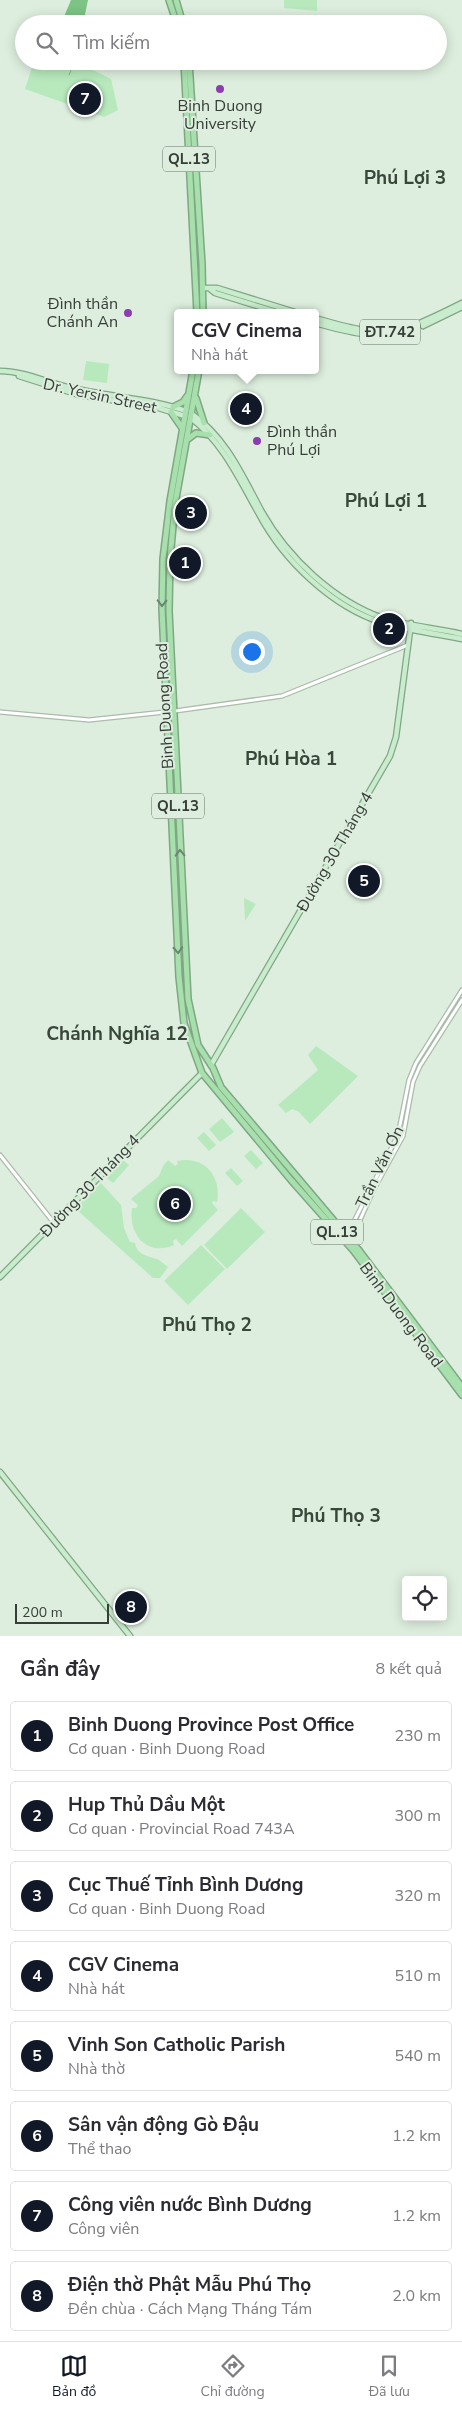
<!DOCTYPE html>
<html lang="vi">
<meta charset="utf-8">
<style>
body{margin:0;font-family:"Nunito Sans",sans-serif;background:#f7f7f7;color:#2b2b33}
.controls{position:absolute;right:15px;bottom:15px;display:grid;overflow:hidden;border-radius:5px;box-shadow:0 2px 12px #0003}
.controls button{width:45px;height:45px;display:grid;place-items:center;padding:0;border:0;border-bottom:1px solid #e1e1e2;background:#fff;color:#2b2b33;font:25px sans-serif}
.scale{position:absolute;left:15px;bottom:12px;width:94px;box-sizing:border-box;padding-left:5px;border:2px solid #373e38;border-top:0;font-size:14px;line-height:18px;white-space:nowrap;color:#373e38;-webkit-text-stroke:4px #ddeede;paint-order:stroke}
.you{position:absolute;left:251px;top:651px;width:18px;height:18px;margin:-12px;border:4px solid #fff;border-radius:50%;background:#1a73e8;box-shadow:0 0 0 8px #1a73e833}
.badge{display:grid;place-items:center;width:32px;height:32px;border-radius:50%;background:#111827;color:#fff;font-size:16px;font-weight:700}
.pin{position:absolute;translate:-50% -50%;border:2px solid #fff;box-shadow:0 1px 5px #0006}
.popup{position:absolute;left:174px;top:309px;width:145px;height:65px;box-sizing:border-box;display:grid;place-content:center;border-radius:5px;background:#fff;filter:drop-shadow(0 1px 4px #0005);font-size:16px;white-space:nowrap;color:#7c7c81}
.popup b{font-size:19px;color:#2b2b33}
.popup::after{content:'';position:absolute;left:50%;top:100%;margin-left:-10px;border:10px solid transparent;border-top-color:#fff}
.list{margin:0;padding:0;list-style:none}
h2{display:flex;justify-content:space-between;align-items:center;height:65px;margin:0;padding:0 20px;font-size:21px}
h2 small{font-size:16px;font-weight:400;color:#7c7c81}
.list li{display:grid;grid-template-columns:32px 1fr auto;gap:15px;align-items:center;box-sizing:border-box;height:70px;margin:0 10px 10px;padding:0 10px;border:1px solid #e1e1e2;border-radius:5px}
.list b{display:block;font-size:19px;white-space:nowrap}
.list p{margin:0;font-size:16px;white-space:nowrap;color:#7c7c81}
.list em{font-size:16px;font-style:normal;color:#7c7c81}
.icon{flex:none;width:28px;height:28px;fill:none;stroke:currentColor;stroke-width:2;stroke-linecap:round;stroke-linejoin:round}
.map{position:relative;flex:none;width:462px;height:1636px;overflow:hidden}
.search{position:absolute;background:#fff;box-shadow:0 2px 12px #0003;left:15px;right:15px;top:15px;height:55px;display:flex;align-items:center;gap:12px;box-sizing:border-box;padding:0 18px;border-radius:28px;color:#7c7c81;font-size:19px}
.sheet{height:705px;background:#fff}
nav{display:flex;justify-content:space-around;align-items:center;box-sizing:border-box;height:70px;border-top:1px solid #e1e1e2;background:#fff;font-size:14px;color:#7c7c81}
nav a{display:grid;justify-items:center;gap:2px}
nav .on{color:#111827}
.map>svg:first-child{display:block}
.green{fill:#b8e9bd}
.water{fill:#7cc385}
.lines{fill:none;stroke-linecap:round;stroke-linejoin:round}
.stream{stroke:#7cc385;stroke-width:1}
.minor-casing{stroke:#abbbac;stroke-width:5.5}
.major-casing{stroke:#80a784;stroke-width:7}
.highway-casing{stroke:#80a784;stroke-width:8}
.minor{stroke:#fff;stroke-width:3}
.major{stroke:#caecce;stroke-width:4.5}
.highway{stroke:#a7e0ad;stroke-width:5}
.oneway{stroke:#69876d}
.poi-dot{fill:#8a3dae;stroke:#ddeede;stroke-width:2}
.labels{text-anchor:middle;dominant-baseline:central;stroke-width:4;stroke-linejoin:round;paint-order:stroke}
.shield{fill:#ddeede;stroke:#69736a;stroke-width:1}
.shield-label{font-size:15px;font-weight:bold;fill:#373e38}
.poi-label{font-size:16px;fill:#373e38;stroke:#ddeede}
.street-label{font-size:16px;fill:#373e38;stroke:#ddeede}
.quarter-label{font-size:19px;font-weight:bold;fill:#39473a;stroke:#ddeede}
</style>
<div class="map">
<svg width="462" height="1636" viewBox="0 0 462 1636">
<rect width="100%" height="100%" fill="#ddeede"/>
<path class="green" d="M284,0h33v11l-33,-3z
M34,61h41l36,18 7,31 -14,7 -79,-28z
M86,361l23,3 -2,19 -24,-3z
M244,898l12,6 -11,17z
M316,1046l42,30 -48,48 -11,-12 -7,-3 -6,4 -8,-8 40,-35 -10,-15z
M222,1118l12,14 -14,10 -11,-13z
M204,1132l12,13 -7,6 -12,-13z
M251,1150l12,13 -7,6 -12,-13z
M123,1160l6,5 -16,18 -8,-6z
M168,1160l7,6 3,-2 -1,-3c27,-6 45,15 40,41l-4,-1 -1,2 6,7 -36,36 -6,-7 -3,2 1,4c-27,12 -46,-11 -42,-37h4l2,-3 -7,-6 28,-23 4,-10z
M231,1168l12,13 -6,5 -12,-13z
M101,1183l20,22 3,23 6,14 5,1c2,12 13,13 22,16 4,2 8,6 11,8l-8,11h-7l-76,-68v-3z
M241,1208l24,24 -38,37 -23,-24z
M201,1245l24,24 -37,36 -24,-24z"/>
<path class="water" d="M71,0h17l-5,24h-22z"/>
<g class="lines">
<path class="stream" d="M69,75l6,-14"/>
<defs>
<path id="minor" d="M175,711l107,-15 126,-51
M0,712l89,8 76,-8
M0,1155l54,68
M347,1235l51,-100 11,-55 7,-17 46,-73
M351,1240l22,-49 30,-55 10,-54 7,-16 42,-66"/>
<path id="major" d="M203,288h14l81,25
M210,289l5,4 65,20
M315,318c72,21 81,18 147,-15
M315,323c32,9 61,17 94,8
M423,326l39,-19
M0,371c24,0 48,12 72,17 38,9 77,10 114,23
M19,376l60,19 76,12 30,9
M192,414c34,23 51,63 70,98 26,46 72,89 121,106 24,8 54,10 79,16
M191,418c33,26 48,61 68,96 25,47 73,93 124,109 26,7 53,11 79,16
M211,1065l179,-309 6,-19 15,-114
M0,1277l202,-204
M0,1472l130,164"/>
<path id="highway" d="M169,0l8,24
M176,0l7,24
M184,61l13,252
M189,61l13,203 1,49
M193,370l-23,131 -7,58 -1,50 17,368 5,46 18,50 89,107 62,70 109,145
M199,370l-24,134 -5,55 -1,52 19,388 10,46 15,23 8,19 137,162 104,138
M196,398l8,25
M173,407l10,-5 5,-7
M171,412l11,16
M188,439l8,-6 14,2"/>
</defs>
<use href="#minor" class="minor-casing"/>
<use href="#major" class="major-casing"/>
<use href="#highway" class="highway-casing"/>
<use href="#minor" class="minor"/>
<use href="#major" class="major"/>
<use href="#highway" class="highway"/>
</g>
<defs><path id="oneway-chevron" d="M-2-3.5L2.5 0L-2 3.5" fill="none" stroke-width="1.6" stroke-linecap="round" stroke-linejoin="round" transform="scale(1.25)"/></defs>
<g class="oneway">
<use href="#oneway-chevron" transform="translate(162 603) rotate(91)"/>
<use href="#oneway-chevron" transform="translate(180 853) rotate(-92)"/>
<use href="#oneway-chevron" transform="translate(178 950) rotate(87)"/>
</g>
<g class="poi-dot">
<circle cx="220" cy="89" r="5"/>
<circle cx="128" cy="313" r="5"/>
<circle cx="257" cy="441" r="5"/>
</g>
<g class="labels">
<g class="shield">
<rect x="163" y="146.5" width="52" height="25" rx="4"/>
<rect x="360" y="319.5" width="60" height="25" rx="4"/>
<rect x="152" y="793.5" width="52" height="25" rx="4"/>
<rect x="311" y="1219.5" width="52" height="25" rx="4"/>
</g>
<g class="shield-label">
<text x="189" y="159">QL.13</text>
<text x="390" y="332">ĐT.742</text>
<text x="178" y="806">QL.13</text>
<text x="337" y="1232">QL.13</text>
</g>
<g class="poi-label">
<text x="220" y="106">Binh Duong<tspan x="220" dy="18">University</tspan></text>
<text x="118" y="304" text-anchor="end">Đình thần<tspan x="118" dy="18">Chánh An</tspan></text>
<text x="267" y="432" text-anchor="start">Đình thần<tspan x="267" dy="18">Phú Lợi</tspan></text>
</g>
<g class="street-label">
<text transform="translate(100 396) rotate(12)">Dr. Yersin Street</text>
<text transform="translate(165 706) rotate(-93)">Binh Duong Road</text>
<text transform="translate(335 852) rotate(-60)">Đường 30 Tháng 4</text>
<text transform="translate(380 1167) rotate(-64)">Trần Văn Ơn</text>
<text transform="translate(90 1186) rotate(-46)">Đường 30 Tháng 4</text>
<text transform="translate(401 1315) rotate(53)">Binh Duong Road</text>
</g>
<g class="quarter-label">
<text x="405" y="178">Phú Lợi 3</text>
<text x="386" y="501">Phú Lợi 1</text>
<text x="291" y="759">Phú Hòa 1</text>
<text x="117" y="1034">Chánh Nghĩa 12</text>
<text x="207" y="1325">Phú Thọ 2</text>
<text x="336" y="1516">Phú Thọ 3</text>
</g>
</g>
</svg>
<div class="controls">
<button><svg class="icon" aria-label="locate" viewBox="0 0 24 24"><circle cx="12" cy="12" r="6"/><path d="M12 2v4M12 18v4M2 12h4M18 12h4"/></svg></button>
</div>
<div class="scale">200 m</div>
<div class="you"></div>
<div class="pin badge" style="left:185px;top:563px">1</div>
<div class="pin badge" style="left:389px;top:629px">2</div>
<div class="pin badge" style="left:191px;top:513px">3</div>
<div class="pin badge" style="left:246px;top:409px">4</div>
<div class="popup"><b>CGV Cinema</b>Nhà hát</div>
<div class="pin badge" style="left:364px;top:881px">5</div>
<div class="pin badge" style="left:175px;top:1204px">6</div>
<div class="pin badge" style="left:85px;top:99px">7</div>
<div class="pin badge" style="left:131px;top:1607px">8</div>
<div class="search"><svg class="icon" aria-label="search" viewBox="0 0 24 24"><circle cx="10" cy="10" r="6"/><path d="M15 15l6 6"/></svg>Tìm kiếm</div>
</div>
<section class="sheet">
<h2>Gần đây<small>8 kết quả</small></h2>
<ul class="list">
<li><span class="badge">1</span><div><b>Binh Duong Province Post Office</b><p>Cơ quan · Binh Duong Road</p></div><em>230 m</em></li>
<li><span class="badge">2</span><div><b>Hup Thủ Dầu Một</b><p>Cơ quan · Provincial Road 743A</p></div><em>300 m</em></li>
<li><span class="badge">3</span><div><b>Cục Thuế Tỉnh Bình Dương</b><p>Cơ quan · Binh Duong Road</p></div><em>320 m</em></li>
<li><span class="badge">4</span><div><b>CGV Cinema</b><p>Nhà hát</p></div><em>510 m</em></li>
<li><span class="badge">5</span><div><b>Vinh Son Catholic Parish</b><p>Nhà thờ</p></div><em>540 m</em></li>
<li><span class="badge">6</span><div><b>Sân vận động Gò Đậu</b><p>Thể thao</p></div><em>1.2 km</em></li>
<li><span class="badge">7</span><div><b>Công viên nước Bình Dương</b><p>Công viên</p></div><em>1.2 km</em></li>
<li><span class="badge">8</span><div><b>Điện thờ Phật Mẫu Phú Thọ</b><p>Đền chùa · Cách Mạng Tháng Tám</p></div><em>2.0 km</em></li>
</ul>
</section>
<nav>
<a class="on"><svg class="icon" aria-label="map" viewBox="0 0 24 24"><path d="M3 6l6-2 6 2 6-2v14l-6 2-6-2-6 2zM9 4v14M15 6v14"/></svg>Bản đồ</a>
<a><svg class="icon" aria-label="directions" viewBox="0 0 24 24"><path d="M12 3l9 9-9 9-9-9zM9 14v-3h6M13 9l2 2-2 2"/></svg>Chỉ đường</a>
<a><svg class="icon" aria-label="saved" viewBox="0 0 24 24"><path d="M7 4h10v16l-5-4-5 4z"/></svg>Đã lưu</a>
</nav>
